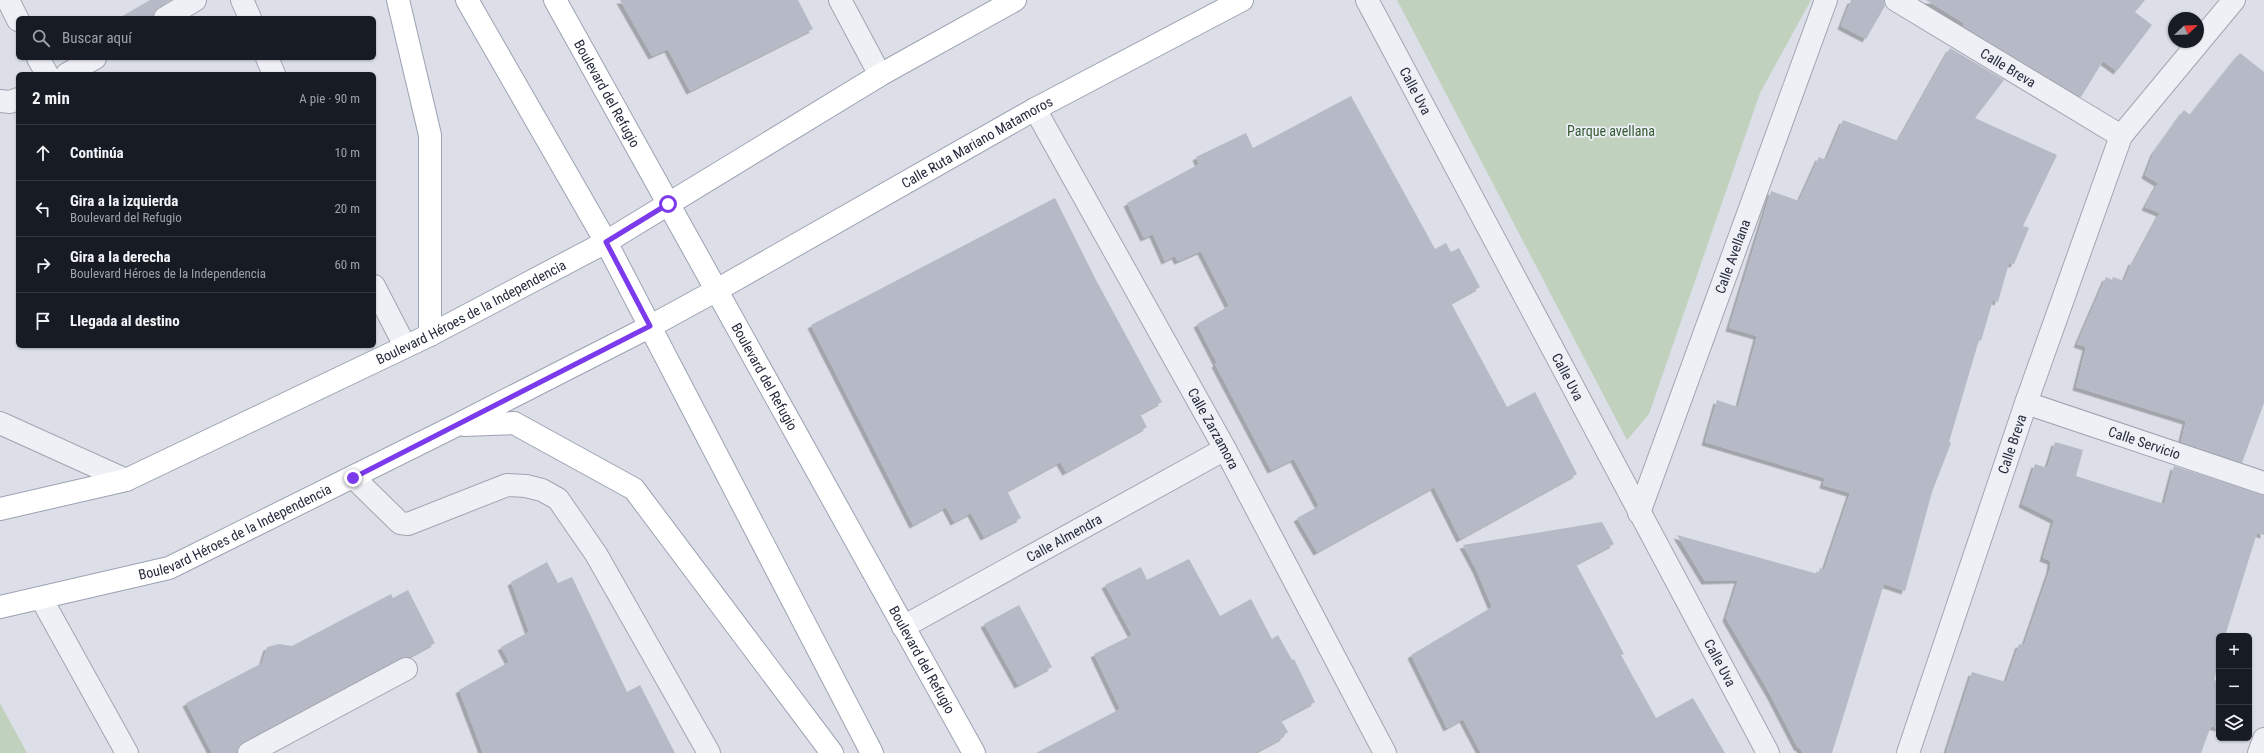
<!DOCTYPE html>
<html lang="es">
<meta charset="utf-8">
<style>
body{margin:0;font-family:"Roboto Condensed",sans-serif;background:#20242c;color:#f1f3f6}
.controls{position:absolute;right:12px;bottom:12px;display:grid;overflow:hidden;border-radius:6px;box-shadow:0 1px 3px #0004}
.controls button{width:36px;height:36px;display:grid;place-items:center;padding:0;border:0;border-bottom:1px solid #363941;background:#171b24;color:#f1f3f6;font:20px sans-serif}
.compass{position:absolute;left:2168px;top:12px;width:36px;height:36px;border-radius:50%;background:#171b24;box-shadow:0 1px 3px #0004;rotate:67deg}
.stop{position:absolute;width:12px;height:12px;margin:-9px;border:3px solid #7c3aed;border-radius:50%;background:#fff}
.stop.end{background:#7c3aed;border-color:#fff;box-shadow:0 1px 4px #0008}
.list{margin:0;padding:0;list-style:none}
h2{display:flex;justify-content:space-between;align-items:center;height:52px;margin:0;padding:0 16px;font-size:17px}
h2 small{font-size:13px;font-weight:400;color:#9ea1a6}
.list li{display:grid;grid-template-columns:26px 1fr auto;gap:12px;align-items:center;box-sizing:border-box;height:56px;padding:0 16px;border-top:1px solid #363941}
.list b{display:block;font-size:15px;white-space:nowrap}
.list p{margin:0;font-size:13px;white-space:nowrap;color:#9ea1a6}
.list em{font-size:13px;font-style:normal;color:#9ea1a6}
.icon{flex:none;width:22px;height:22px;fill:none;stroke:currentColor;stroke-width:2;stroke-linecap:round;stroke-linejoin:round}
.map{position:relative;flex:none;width:2264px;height:753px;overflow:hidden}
.search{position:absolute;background:#171b24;box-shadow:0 1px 3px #0004;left:16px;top:16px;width:360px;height:44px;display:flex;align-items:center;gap:10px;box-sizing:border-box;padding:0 14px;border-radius:6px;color:#9ea1a6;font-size:15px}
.panel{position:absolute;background:#171b24;box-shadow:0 1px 3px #0004;left:16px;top:72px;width:360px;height:276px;border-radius:6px}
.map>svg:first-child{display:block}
.green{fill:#c0d1bd}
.building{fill:#b6bac6;filter:url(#shadow)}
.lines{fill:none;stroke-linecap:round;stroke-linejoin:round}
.minor-casing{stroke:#a1a5b1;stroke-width:24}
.major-casing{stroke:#9ba2b3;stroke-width:24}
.minor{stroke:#eef0f5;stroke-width:22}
.major{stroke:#fff;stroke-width:22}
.route{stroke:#7c3aed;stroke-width:5}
.labels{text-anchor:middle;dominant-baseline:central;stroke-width:3.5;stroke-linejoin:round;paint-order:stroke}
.street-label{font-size:14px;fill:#252b3d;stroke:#ebeef4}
.park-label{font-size:14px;fill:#355932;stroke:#ebeef4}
</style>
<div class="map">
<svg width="2264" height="753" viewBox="0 0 2264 753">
<defs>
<filter id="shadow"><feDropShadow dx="-3.5" dy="3.5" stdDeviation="0" flood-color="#0004"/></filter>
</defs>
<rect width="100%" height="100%" fill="#dcdfe7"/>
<path class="green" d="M1397,0h414l-51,93 -111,321 -22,26z
M0,703l27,50h-27z"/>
<path class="building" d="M150,0h21l-13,8 -5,10h-34z
M620,0h178l15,29 -123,62 -22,-42 -16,7z
M1851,0h33l1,6 -19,33 -25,-13z
M1926,0h219l-10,12 17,13 -35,46 -14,-10 -22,36 -118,-71 1,-3z
M1950,48l54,32 -29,38 82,37 -34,71 6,2 -15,36 -5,-1 -11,39 -5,-2 -12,41 -2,-1 -30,102 2,1 -19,49 -27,99 -21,-7 -52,169h-29l-4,-6 -1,1 -28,-54 -44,-76 12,-38 -33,1 -28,-46 141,39 2,-6 4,2 26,-77 -27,-8 2,-7 -120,-36 12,-42 21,7 19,-71 -28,-8 42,-137 28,10 20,-44 7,3 17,-40 55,21z
M2240,53l24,19v331l-22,60 -61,-21 5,-21 -110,-34 10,-40 -9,-3 29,-67 6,3 1,-3 11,4 8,-20 2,1 26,-49 -15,-6 13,-24 -13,-8 9,-23 30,-42 6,5z
M1351,96l84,153 11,-6 5,9 8,-4 21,39 -29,16 56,104 28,-15 42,82 -117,65 -26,-52 -117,65 -20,-34 22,-12 -25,-47 -23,11 -56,-106 2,-1 -20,-39 32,-18 -28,-55 -23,10 -3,-5 -10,5 -12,-27 -9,4 -17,-35 72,-39 -3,-7 50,-24 7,15z
M1055,198l41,82 66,122 -22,12 7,13 -81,45 -6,-10 -53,29 14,27 -37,19 -13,-24 -17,9 -8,-15 -33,18 -102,-200z
M2055,442l28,8 -7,26 88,28 10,-38 90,29v40l-7,-2 -32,103h-6v24l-5,20 5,2v46l-8,-2 -10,27h-255l26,-81 34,10 13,-38 5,1 26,-76 1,-8 -8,-3 11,-38 -32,-16 13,-40 12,4z
M1602,522l12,22 -38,20 48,90 -3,1 35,63 37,-20 32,55h-244l-18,-34 -16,9 -36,-73 81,-48 -16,-38 -13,-24z
M1189,559l31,57 31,-17 21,40 6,-4 14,25 2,-1 21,43 -34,18 7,12 -4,3v2l-30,16h-218l84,-44 -26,-55 38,-19 -27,-50 36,-18 6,13z
M547,562l11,21 14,-6 55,115 13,-7 35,68h-192l-24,-63 50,-28 -8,-15 28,-15 -18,-50z
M408,590l27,53 -26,14 -9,1 -157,84 -5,5 -1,6h-25l-26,-50 76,-40 5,-16 12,-3 13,2 99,-52 2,4z
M1019,605l33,62 -34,18 -34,-61z"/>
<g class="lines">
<defs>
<g id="minor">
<path d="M8,0l10,20"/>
<path d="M242,0l8,18"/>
<path d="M840,0l40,75"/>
<path id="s1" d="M1367,0l401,753"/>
<path id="s2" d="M1896,0l225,136"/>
<path d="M165,18l30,-18"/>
<path d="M38,58l9,16"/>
<path d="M267,58l7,16"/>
<path d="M67,74l28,-16"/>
<path d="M0,101l10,1 8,-3"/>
<path id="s3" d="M1035,109l190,340 160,304"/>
<path d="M374,286l31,60"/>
<path id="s4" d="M2026,403l238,80"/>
<path d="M0,423l126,57"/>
<path d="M353,477l47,46 8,1 99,-39 19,1 16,4 16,9 38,55 113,199"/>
<path id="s5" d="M1639,513l187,-513"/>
<path d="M41,598l86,155"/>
<path id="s6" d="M903,627l322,-178"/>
<path d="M249,753l157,-84"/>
<path id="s7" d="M1908,753l118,-350 95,-267 113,-136"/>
<path d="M2259,753l5,-14"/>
</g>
<g id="major">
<path d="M398,0l32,135v200"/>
<path d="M467,0l139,242 266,511"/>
<path id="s8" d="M555,0l419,753"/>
<path d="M464,425l50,-2 120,66 198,264"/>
<path id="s9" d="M0,509l126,-29 304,-145 176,-93 274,-167 135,-75"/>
<path id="s10" d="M0,607l169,-39 288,-143 194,-99 64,-35 320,-182 207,-109"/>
</g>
</defs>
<use href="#minor" class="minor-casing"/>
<use href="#major" class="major-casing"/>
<use href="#minor" class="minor"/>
<use href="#major" class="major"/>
</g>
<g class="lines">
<path class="route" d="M353,478l297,-152 -44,-84 62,-38"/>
</g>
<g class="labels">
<g class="street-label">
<text stroke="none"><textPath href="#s2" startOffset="131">Calle Breva</textPath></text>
<text stroke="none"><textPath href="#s1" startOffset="103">Calle Uva</textPath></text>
<text stroke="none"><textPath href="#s8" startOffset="107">Boulevard del Refugio</textPath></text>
<text stroke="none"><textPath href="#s10" startOffset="1087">Calle Ruta Mariano Matamoros</textPath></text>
<text stroke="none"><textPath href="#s5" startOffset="273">Calle Avellana</textPath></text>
<text stroke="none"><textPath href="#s9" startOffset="513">Boulevard Héroes de la Independencia</textPath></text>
<text stroke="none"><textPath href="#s8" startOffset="431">Boulevard del Refugio</textPath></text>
<text stroke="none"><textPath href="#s1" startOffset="427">Calle Uva</textPath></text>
<text stroke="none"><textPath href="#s3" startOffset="366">Calle Zarzamora</textPath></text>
<text stroke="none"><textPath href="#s4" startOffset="125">Calle Servicio</textPath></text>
<text stroke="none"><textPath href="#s7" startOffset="326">Calle Breva</textPath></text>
<text stroke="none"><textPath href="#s10" startOffset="248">Boulevard Héroes de la Independencia</textPath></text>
<text stroke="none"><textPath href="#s6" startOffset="184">Calle Almendra</textPath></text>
<text stroke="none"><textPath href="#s8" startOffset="755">Boulevard del Refugio</textPath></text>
<text stroke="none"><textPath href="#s1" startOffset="751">Calle Uva</textPath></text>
</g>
<g class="park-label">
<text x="1611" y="131">Parque avellana</text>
</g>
</g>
</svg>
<div class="controls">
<button>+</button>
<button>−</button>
<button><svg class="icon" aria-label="layers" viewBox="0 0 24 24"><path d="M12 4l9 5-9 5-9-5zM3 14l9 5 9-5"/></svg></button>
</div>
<svg class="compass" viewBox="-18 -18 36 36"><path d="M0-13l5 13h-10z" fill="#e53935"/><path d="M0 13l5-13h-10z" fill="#9ea1a6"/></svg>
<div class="stop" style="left:668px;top:204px"></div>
<div class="stop end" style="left:353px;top:478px"></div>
<div class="search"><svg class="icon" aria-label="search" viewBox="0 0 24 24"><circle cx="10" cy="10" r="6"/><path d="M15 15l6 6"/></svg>Buscar aquí</div>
<section class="panel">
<h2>2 min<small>A pie · 90 m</small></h2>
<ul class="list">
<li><svg class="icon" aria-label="ahead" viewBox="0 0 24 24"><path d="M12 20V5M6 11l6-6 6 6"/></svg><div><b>Continúa</b></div><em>10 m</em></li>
<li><svg class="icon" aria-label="left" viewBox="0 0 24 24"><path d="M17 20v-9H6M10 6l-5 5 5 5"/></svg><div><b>Gira a la izquierda</b><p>Boulevard del Refugio</p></div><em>20 m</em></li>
<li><svg class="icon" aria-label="right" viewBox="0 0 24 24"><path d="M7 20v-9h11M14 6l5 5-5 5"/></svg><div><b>Gira a la derecha</b><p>Boulevard Héroes de la Independencia</p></div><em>60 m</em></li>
<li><svg class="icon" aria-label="arrive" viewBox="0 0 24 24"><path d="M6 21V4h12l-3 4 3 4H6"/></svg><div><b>Llegada al destino</b></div></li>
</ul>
</section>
</div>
